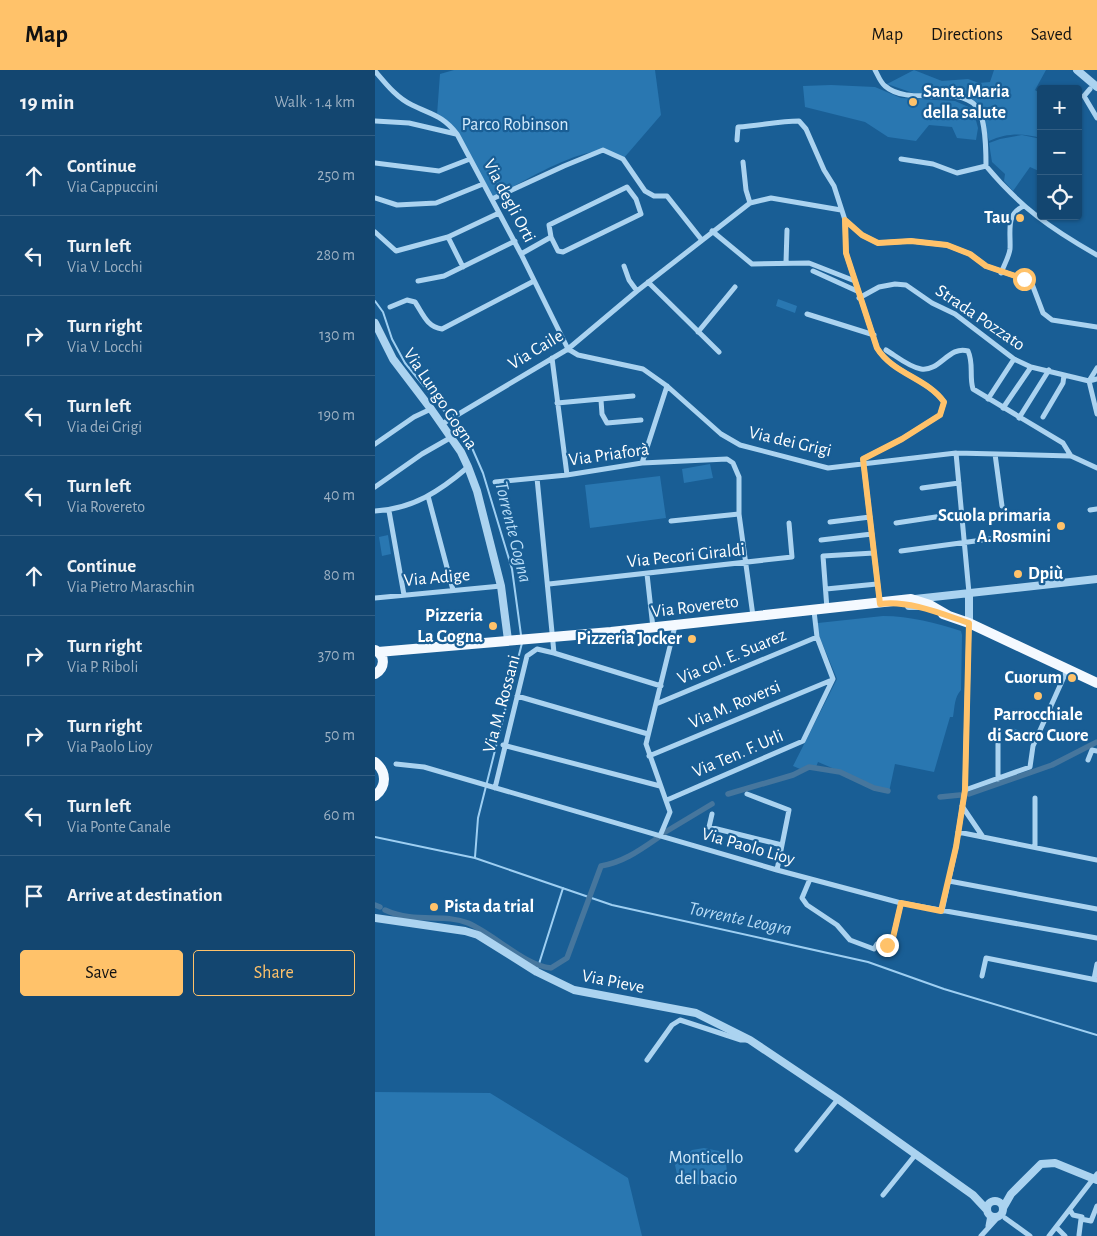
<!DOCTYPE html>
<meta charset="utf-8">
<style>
body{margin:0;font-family:"Alegreya Sans",sans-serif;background:#205078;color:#f1f3f6}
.controls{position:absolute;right:15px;top:15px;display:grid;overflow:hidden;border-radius:5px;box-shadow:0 1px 4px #0004}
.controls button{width:45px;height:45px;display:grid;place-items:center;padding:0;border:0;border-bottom:1px solid #325e83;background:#134670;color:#f1f3f6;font:25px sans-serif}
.stop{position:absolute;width:15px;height:15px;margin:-11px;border:4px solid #ffc26a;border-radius:50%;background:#fff}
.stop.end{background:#ffc26a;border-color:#fff;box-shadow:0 1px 5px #0008}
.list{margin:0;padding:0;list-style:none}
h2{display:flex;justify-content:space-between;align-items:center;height:65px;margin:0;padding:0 20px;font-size:21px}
h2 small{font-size:16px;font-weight:400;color:#9db1c3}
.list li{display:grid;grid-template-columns:32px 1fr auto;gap:15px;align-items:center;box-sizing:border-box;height:80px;padding:0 20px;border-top:1px solid #325e83}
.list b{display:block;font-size:19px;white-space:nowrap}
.list p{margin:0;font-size:16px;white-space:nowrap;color:#9db1c3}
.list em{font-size:16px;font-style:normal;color:#9db1c3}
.actions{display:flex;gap:10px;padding:15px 20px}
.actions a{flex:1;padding:11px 0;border:1px solid #ffc26a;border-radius:5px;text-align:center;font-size:18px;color:#ffc26a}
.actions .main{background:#ffc26a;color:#111}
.icon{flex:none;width:28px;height:28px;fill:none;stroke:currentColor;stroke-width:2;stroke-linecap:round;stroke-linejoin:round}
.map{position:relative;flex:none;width:722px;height:1166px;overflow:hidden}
header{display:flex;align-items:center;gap:30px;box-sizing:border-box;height:70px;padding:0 25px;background:#ffc26a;color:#111}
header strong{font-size:24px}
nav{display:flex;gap:28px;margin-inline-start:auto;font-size:18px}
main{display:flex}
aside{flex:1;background:#134670}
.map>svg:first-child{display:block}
.green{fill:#2977b1}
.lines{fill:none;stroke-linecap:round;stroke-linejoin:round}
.stream{stroke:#9ecff2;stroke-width:2}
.canal{stroke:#46769d;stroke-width:5.5}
.minor{stroke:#abd3f0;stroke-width:5}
.tertiary{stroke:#abd3f0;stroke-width:8}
.primary{stroke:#f4f9ff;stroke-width:10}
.route{stroke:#ffc26a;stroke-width:6}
.poi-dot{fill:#ffc26a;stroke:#195e95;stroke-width:2}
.labels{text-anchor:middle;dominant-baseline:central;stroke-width:4.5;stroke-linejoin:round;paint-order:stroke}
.poi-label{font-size:18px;font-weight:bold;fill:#fff;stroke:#195e95;text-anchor:end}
.park-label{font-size:18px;fill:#d2eafb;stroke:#195e95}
.street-label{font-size:18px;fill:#fff;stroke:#195e95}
.water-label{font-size:19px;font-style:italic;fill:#b7dcf7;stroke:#195e95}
</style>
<header>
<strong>Map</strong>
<nav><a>Map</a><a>Directions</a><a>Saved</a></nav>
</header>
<main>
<aside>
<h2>19 min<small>Walk · 1.4 km</small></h2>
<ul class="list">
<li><svg class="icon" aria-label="ahead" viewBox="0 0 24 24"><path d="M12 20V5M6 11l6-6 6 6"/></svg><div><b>Continue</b><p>Via Cappuccini</p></div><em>250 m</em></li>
<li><svg class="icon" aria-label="left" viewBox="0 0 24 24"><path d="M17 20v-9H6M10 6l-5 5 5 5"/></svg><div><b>Turn left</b><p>Via V. Locchi</p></div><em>280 m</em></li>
<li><svg class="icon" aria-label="right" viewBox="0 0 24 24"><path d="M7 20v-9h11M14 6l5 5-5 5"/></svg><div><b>Turn right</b><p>Via V. Locchi</p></div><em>130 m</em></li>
<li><svg class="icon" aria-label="left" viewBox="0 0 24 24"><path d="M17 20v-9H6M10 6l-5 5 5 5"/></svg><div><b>Turn left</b><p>Via dei Grigi</p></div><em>190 m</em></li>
<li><svg class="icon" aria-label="left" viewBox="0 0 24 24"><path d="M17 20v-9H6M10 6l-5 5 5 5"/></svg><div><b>Turn left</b><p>Via Rovereto</p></div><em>40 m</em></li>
<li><svg class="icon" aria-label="ahead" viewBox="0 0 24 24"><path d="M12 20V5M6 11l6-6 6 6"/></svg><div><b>Continue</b><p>Via Pietro Maraschin</p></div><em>80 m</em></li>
<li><svg class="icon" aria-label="right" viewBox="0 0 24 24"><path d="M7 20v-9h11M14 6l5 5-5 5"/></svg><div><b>Turn right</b><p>Via P. Riboli</p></div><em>370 m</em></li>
<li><svg class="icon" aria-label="right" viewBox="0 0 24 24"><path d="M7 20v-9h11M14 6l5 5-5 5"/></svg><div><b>Turn right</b><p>Via Paolo Lioy</p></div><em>50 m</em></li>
<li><svg class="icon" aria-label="left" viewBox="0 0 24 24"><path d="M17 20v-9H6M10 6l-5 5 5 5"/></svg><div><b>Turn left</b><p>Via Ponte Canale</p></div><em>60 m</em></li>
<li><svg class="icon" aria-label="arrive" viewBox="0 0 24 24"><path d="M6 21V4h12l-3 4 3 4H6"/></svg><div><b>Arrive at destination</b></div></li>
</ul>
<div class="actions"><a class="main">Save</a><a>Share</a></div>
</aside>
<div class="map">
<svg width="722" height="1166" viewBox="0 0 722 1166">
<rect width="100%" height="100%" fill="#195e95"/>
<path class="green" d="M79,0h201l6,45 -38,44c-6,-2 -15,-8 -22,-8 -30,1 -83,33 -109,48l-35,-65 -20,-19 3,-41z
M539,0l28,11 26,-2 11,4 11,-1 4,-12h52l-11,20 6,4v44c-19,-5 -34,-5 -52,3l-10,-37 -10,-6 -15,-5h-41l-26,-9z
M456,15l44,2 26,11 54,3 18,8 5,19 -2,12 -19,-2 -5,-11 -23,-2 -13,16 -28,-4 -23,-15 -60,-15 -2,-21z
M647,65l19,4v33l-11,-5 -17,24 -9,-10 1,-7 -13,-12 -3,-19 11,-4z
M403,229l19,7 -2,7 -19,-7z
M335,394l3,14 -29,5 -2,-14z
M285,406l6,42 -76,10 -5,-43z
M13,465l3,19 -9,2 -3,-19z
M508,546c27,0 53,7 78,15l1,4 -1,55c-7,8 -6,16 -8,27h-3l-16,55 -39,-8 -6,28 -71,-30 -2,5 -16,2 -7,-3 44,-87 -19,-46v-10z
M635,657l18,7 -4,9 -17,-8z
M0,1022l115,1 138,85 14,58h-267z
M329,1078l15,3 7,11 2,23 -24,1 -26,-7 -3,-14 17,-15z"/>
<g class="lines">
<path class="stream" d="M0,231l8,11 9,27 13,24 64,78 14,32 29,96 9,66
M0,767l100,21 137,47 256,57 76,27 153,46
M100,787l3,-39 44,-175
M163,897l25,-79"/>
<path class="canal" d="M353,724l65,-19 16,-8 31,5 34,16 14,3
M594,724l83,-29 45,-23
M565,727l20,-2
M287,764l50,-30
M0,835l5,2
M10,840c30,14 59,3 83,13 26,11 57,43 83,45l16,-10 34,-92c23,-4 39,-16 58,-29"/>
<path class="minor" d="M500,0c3,5 5,12 10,16 24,21 71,-2 91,20 10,11 10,45 10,60
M0,1c11,13 22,27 37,34 20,10 30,10 45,29l64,120 47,95 10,6 65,14 24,17 54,48 19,11 88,23 128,-15 115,3 26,12
M715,19l-6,7 13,22
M0,51l34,2 47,11
M362,70l1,-13c21,-1 40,-6 61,-6l7,8 18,41 10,16 11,34 17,15 16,8 33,-2 36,4 23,9 16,12 38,13 8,5 11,29 9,7 45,7
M526,89l32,5 24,9 29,-7c34,41 65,63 111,89
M368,92l3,28 4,13
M0,93l64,8 31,-12
M0,128l22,7 39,-2 47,-19
M117,129l72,-33 39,-16 20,9 22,32 9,5h13l34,43
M470,150l1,33 31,95c16,26 50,30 67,54l-4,13 -38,24 -39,20 17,145
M337,161l40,33 57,-1 46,18
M0,162l21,19 52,-14 51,-24
M73,167l15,30
M146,184l30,-17 7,14 5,1 78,-38 -5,-15 -9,-12 -78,38 2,12
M411,193l1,-33
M249,196l5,14 8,11
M438,201l44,20
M626,203c3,-8 8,-16 9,-24 1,-17 -5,-35 14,-43
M43,211l26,-5 71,-35
M273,212l71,70
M484,228l20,-11 16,-3 11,1 26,18 23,11 59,45 17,8 58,14 8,-2
M15,237l17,-7 8,2c8,12 12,25 27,27l92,-48
M432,244l67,21
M323,262l37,-45
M511,280c10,6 23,17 35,19 19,3 28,-24 47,-18 6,13 1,25 5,38l90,54 8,13
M177,288l15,117
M722,298l-8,13 8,33
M613,329l26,-40
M226,330l1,14 5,9 34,-3
M182,333l76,-7
M628,338l28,-41
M668,347l20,-34 1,-8
M644,348l30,-48
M67,354l126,-75 69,-58 113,-88 21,-5 70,12
M0,374l39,-27 17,-8
M581,383l13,140
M620,384l7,52
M267,393l25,-77
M162,408l17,175 107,33
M120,412l72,-7 75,-12 85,-4 6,4 6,14v37l14,102
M0,417l47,-33 28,-16
M547,418l37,-5
M53,426l25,94
M715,440l7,-1
M0,441c38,-2 65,-20 93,-44
M14,441l15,84
M296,451l68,-7
M455,452l40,-5
M521,453l66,-10
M446,470l51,-6
M526,481l104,-14
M272,504l6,54
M174,514l243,-27 -3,-34
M451,519l51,-5
M0,528l126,-12
M452,539l-4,-53 51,-3
M142,626l131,38
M281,634l161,-67
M623,670v39
M128,675l157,41
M274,686l183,-76
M713,690l4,-10 5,1
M21,694l28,3 353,103 124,33 196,35
M120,718l32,-132 10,-7 17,4
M590,720l65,-23 3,-21 34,-76
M372,724l42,16 -12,60
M660,728v48
M292,730l136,-59 30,-62 -16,-42 -3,-26
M587,736l21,31
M337,744l-3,13 73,18
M583,762l139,28
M285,766l10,-24 -24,-68 29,-118
M435,809l-8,19 5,7 30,20 13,15 24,9 3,-5 10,1 5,-3 9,-39
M574,811l148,28
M567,841l14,-64 9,-57 4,-167
M607,906l4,-18 111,22
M719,909l3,-15
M272,990l25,-35 8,-5 61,20h7
M422,1080l41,-51
M508,1125l33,-41
M695,1140l3,5 9,2 -1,2 10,2 6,-15
M630,1148l25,18
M613,1156l2,-11
M681,1157l9,9
M704,1165l2,-16
M606,1166l19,-21
M674,1166l48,-62"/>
<path class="tertiary" d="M702,0l20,17
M0,253l18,36 38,50 30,43 7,15 9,24 24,95 7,54
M540,529l182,-20
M534,536h9l7,-4
M594,553v-30
M0,848l90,13 13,4 59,37 37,18 122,23 54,27 88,59 135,96 14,15
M612 1139a8 8 0 1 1 16 0a8 8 0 1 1-16 0Z
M628,1138l8,-14 30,-30 14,-1 42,17"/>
<path class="primary" d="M568,544l26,9 128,60
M0,580c11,6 10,18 0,24
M3,582l233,-20 300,-33 19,6 19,11
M0,692c12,10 12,24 0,34"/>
</g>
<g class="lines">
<path class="route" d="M512,875l5,-3 9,-39 40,8 15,-64 9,-57 4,-167c-27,-9 -60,-23 -89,-19l-17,-145 39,-20 38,-24 4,-13c-17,-24 -51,-28 -67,-54l-31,-95 -1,-33 17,15 16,8 33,-2 36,4 23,9 16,12 38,13"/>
</g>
<g class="poi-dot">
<circle cx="538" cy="32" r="5"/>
<circle cx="645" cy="148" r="5"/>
<circle cx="686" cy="456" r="5"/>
<circle cx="643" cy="504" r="5"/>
<circle cx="118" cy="556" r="5"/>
<circle cx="317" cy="569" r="5"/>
<circle cx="697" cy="608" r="5"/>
<circle cx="663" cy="626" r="5"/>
<circle cx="59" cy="837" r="5"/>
</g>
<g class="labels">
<g class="poi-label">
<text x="548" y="22" text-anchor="start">Santa Maria<tspan x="548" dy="21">della salute</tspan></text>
<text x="635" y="148">Tau</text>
<text x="676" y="446">Scuola primaria<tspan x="676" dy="21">A.Rosmini</tspan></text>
<text x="653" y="504" text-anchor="start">Dpiù</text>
<text x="108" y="546">Pizzeria<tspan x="108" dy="21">La Gogna</tspan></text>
<text x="307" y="569">Pizzeria Jocker</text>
<text x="687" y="608">Cuorum</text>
<text x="663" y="645" text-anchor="middle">Parrocchiale<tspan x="663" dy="21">di Sacro Cuore</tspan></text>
<text x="69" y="837" text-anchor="start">Pista da trial</text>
</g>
<g class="park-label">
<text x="140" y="55">Parco Robinson</text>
<text x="331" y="1088">Monticello<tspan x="331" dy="21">del bacio</tspan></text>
</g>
<g class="street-label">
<text transform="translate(134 131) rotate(62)">Via degli Orti</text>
<text transform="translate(605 248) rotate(34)">Strada Pozzato</text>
<text transform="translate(161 280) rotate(-31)">Via Caile</text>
<text transform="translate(65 329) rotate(56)">Via Lungo Gogna</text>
<text transform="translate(415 372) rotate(13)">Via dei Grigi</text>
<text transform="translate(234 385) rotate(-8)">Via Priaforà</text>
<text transform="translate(311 486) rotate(-6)">Via Pecori Giraldi</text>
<text transform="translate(62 508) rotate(-5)">Via Adige</text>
<text transform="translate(320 537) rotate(-7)">Via Rovereto</text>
<text transform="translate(357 587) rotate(-23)">Via col. E. Suarez</text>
<text transform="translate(127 634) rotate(-75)">Via M. Rossani</text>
<text transform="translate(360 635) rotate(-23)">Via M. Roversi</text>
<text transform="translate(363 684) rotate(-23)">Via Ten. F. Urli</text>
<text transform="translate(373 777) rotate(16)">Via Paolo Lioy</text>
<text transform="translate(238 912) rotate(11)">Via Pieve</text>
</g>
<g class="water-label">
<text transform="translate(138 462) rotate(76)">Torrente Gogna</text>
<text transform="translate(365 849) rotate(12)">Torrente Leogra</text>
</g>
</g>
</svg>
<div class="controls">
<button>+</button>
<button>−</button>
<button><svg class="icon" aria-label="locate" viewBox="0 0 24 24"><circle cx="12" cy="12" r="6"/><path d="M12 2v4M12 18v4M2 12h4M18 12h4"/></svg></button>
</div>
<div class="stop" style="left:649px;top:209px"></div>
<div class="stop end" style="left:512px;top:875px"></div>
</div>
</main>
